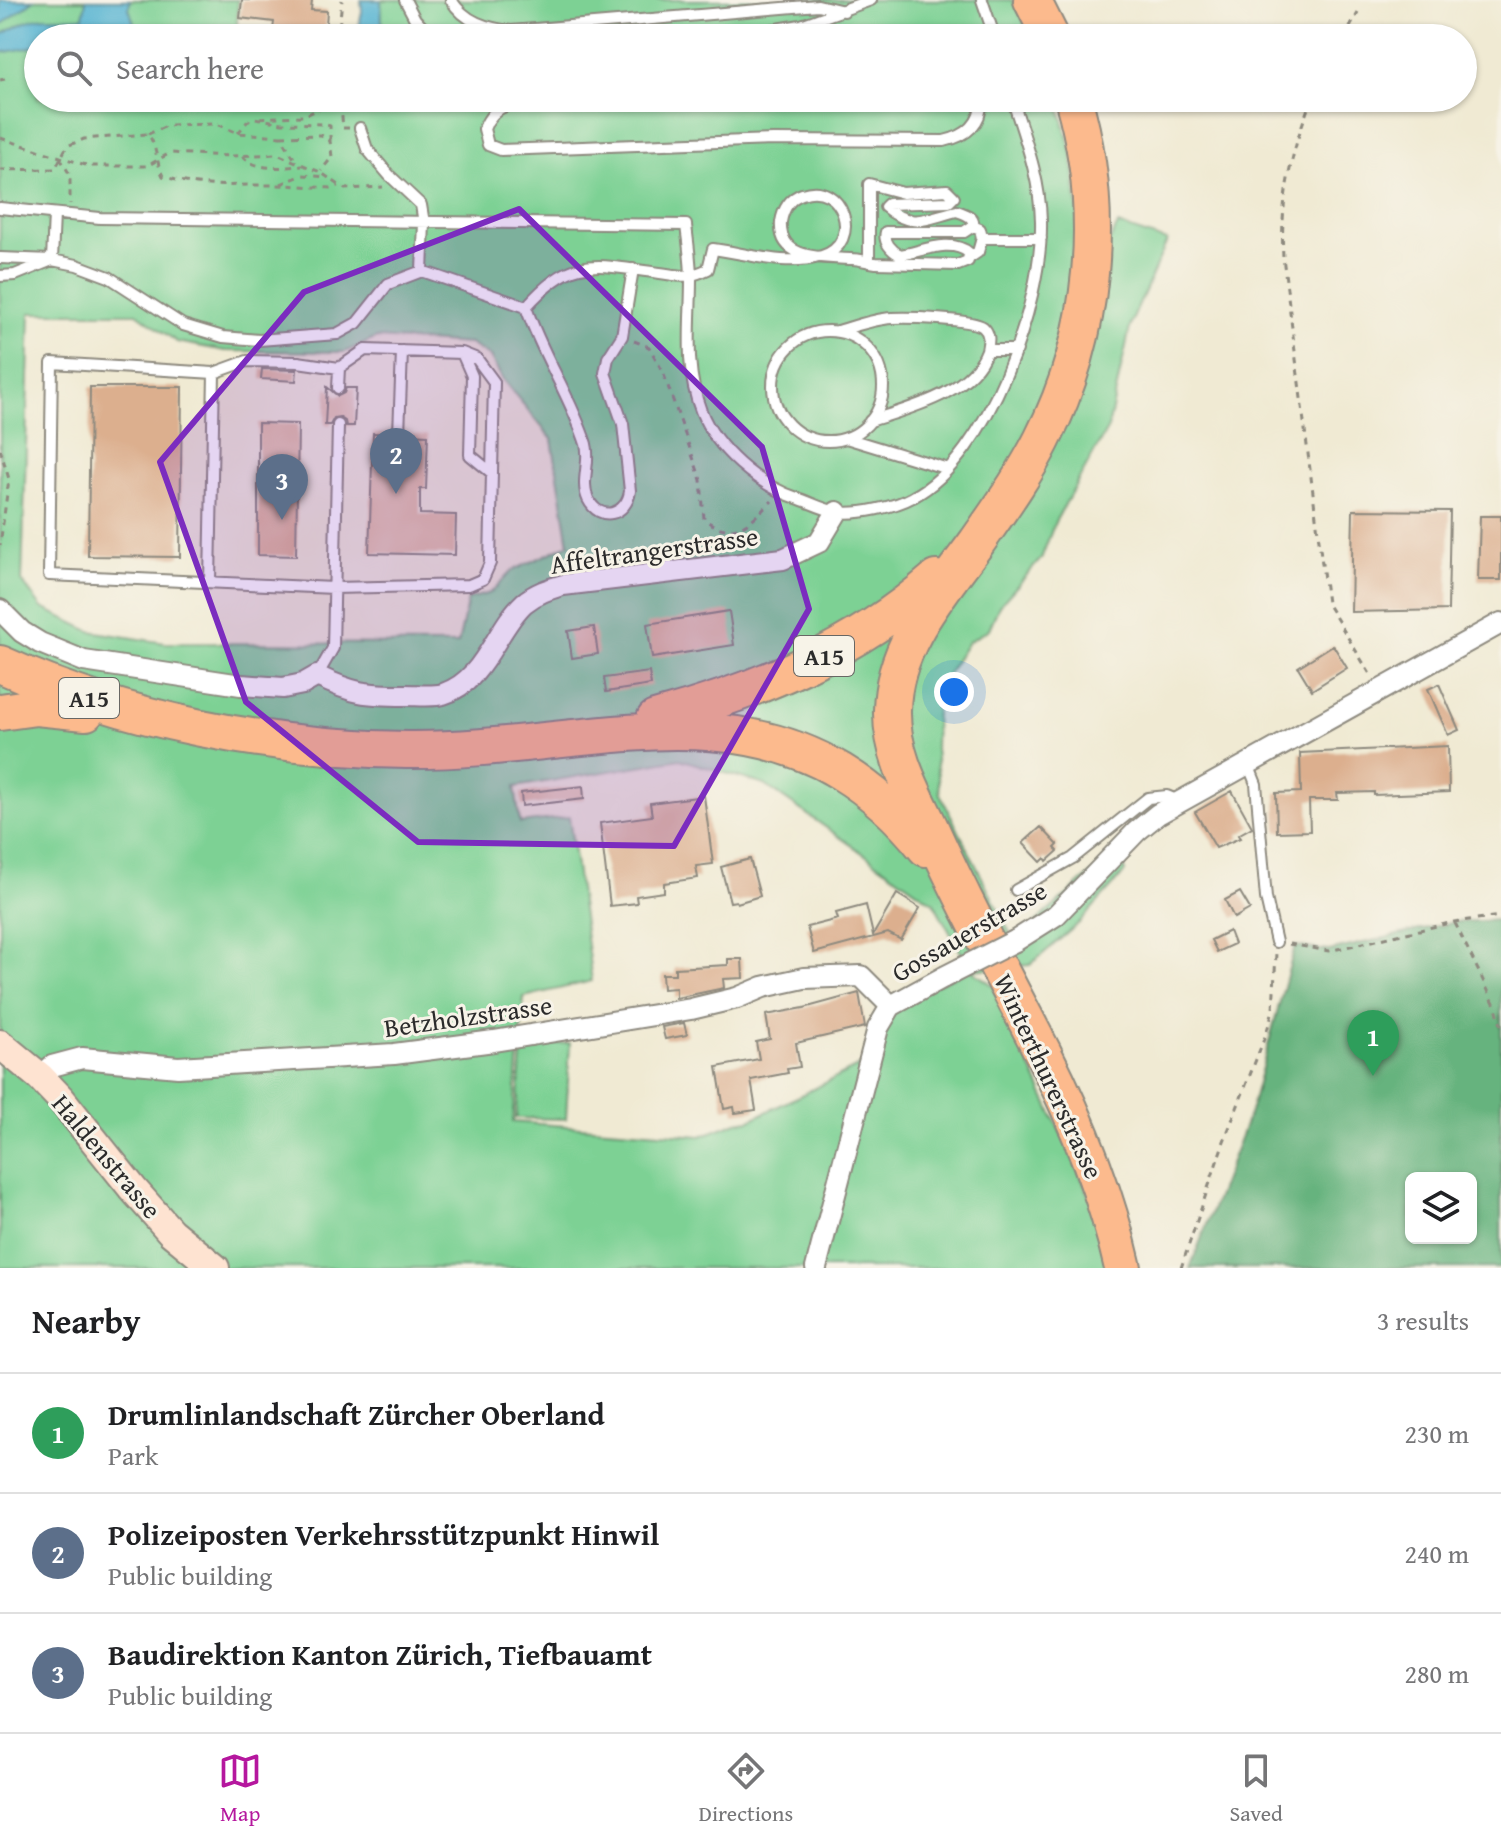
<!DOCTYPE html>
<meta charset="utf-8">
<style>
body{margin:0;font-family:"Gentium Book Plus",serif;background:#f6f6f6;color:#202124}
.controls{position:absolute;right:24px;bottom:24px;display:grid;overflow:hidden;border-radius:12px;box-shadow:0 2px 6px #0004}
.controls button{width:72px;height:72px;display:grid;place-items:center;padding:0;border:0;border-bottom:2px solid #e0e0e0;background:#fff;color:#202124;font:40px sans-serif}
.you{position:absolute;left:954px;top:692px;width:28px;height:28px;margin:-20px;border:6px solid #fff;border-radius:50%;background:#1a73e8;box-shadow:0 0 0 12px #1a73e833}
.badge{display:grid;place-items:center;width:52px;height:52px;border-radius:50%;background:#b5179e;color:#fff;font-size:26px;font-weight:700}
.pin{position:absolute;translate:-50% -66px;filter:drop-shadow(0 2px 4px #0008)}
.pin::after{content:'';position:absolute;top:42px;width:28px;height:24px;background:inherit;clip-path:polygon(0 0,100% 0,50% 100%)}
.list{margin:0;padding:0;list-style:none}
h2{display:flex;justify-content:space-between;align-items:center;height:104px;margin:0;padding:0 32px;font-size:34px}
h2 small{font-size:26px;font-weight:400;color:#757577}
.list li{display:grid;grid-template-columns:52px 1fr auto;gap:24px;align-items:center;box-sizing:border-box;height:120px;padding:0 32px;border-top:2px solid #e0e0e0}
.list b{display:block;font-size:30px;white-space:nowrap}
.list p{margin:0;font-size:26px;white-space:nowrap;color:#757577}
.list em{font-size:26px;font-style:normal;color:#757577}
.icon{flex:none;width:44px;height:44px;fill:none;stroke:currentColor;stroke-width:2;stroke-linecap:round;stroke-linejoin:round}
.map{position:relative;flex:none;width:1501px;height:1268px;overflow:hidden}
.search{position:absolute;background:#fff;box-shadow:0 2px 6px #0004;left:24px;right:24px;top:24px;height:88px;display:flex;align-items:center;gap:20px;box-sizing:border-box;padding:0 28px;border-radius:44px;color:#757577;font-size:30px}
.sheet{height:464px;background:#fff}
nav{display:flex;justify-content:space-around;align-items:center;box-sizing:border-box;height:112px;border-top:2px solid #e0e0e0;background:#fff;font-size:22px;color:#757577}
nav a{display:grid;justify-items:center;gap:4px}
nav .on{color:#b5179e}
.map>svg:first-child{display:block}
.green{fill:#7dd194;stroke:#547e60;stroke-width:2;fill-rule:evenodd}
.forest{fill:#66b37e;stroke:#486f54;stroke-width:2;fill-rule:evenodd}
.water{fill:#53b3d2;stroke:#3f6f7e;stroke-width:2}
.building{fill:#dcaf8e}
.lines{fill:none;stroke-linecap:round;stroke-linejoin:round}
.lane-casing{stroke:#8e8a7f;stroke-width:14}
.street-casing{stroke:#8e8a7f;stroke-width:24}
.secondary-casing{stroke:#8e8a7f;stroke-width:32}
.highway-casing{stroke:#8e8a7f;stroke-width:40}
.path{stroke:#8e8a7f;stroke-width:3;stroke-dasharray:6 6;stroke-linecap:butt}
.lane{stroke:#fff;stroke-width:10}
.street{stroke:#fff;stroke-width:20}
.secondary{stroke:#fee3d1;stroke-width:28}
.highway{stroke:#fcba8d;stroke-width:36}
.street-bridge-casing{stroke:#8e8a7f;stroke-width:24;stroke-linecap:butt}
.street-bridge{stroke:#fff;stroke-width:20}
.marked{fill:#7b2cbf;fill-opacity:0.2;stroke:#7b2cbf;stroke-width:6;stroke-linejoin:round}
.labels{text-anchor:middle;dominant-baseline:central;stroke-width:6;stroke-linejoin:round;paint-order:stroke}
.shield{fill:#f7f3e8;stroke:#686764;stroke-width:2}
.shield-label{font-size:24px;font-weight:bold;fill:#2b2b2b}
.street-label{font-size:26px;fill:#2b2b2b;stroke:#f7f3e8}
</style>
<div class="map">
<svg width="1501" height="1268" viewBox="0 0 1501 1268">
<rect width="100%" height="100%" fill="#f7f3e8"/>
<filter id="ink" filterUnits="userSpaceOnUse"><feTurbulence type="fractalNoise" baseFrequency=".0125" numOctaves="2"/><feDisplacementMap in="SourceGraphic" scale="16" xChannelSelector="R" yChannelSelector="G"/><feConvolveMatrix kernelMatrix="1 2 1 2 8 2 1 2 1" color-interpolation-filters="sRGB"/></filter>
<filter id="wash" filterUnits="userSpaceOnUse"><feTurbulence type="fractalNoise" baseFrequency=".006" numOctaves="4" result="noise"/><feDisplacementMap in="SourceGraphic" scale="32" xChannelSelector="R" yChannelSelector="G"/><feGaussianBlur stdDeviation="1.8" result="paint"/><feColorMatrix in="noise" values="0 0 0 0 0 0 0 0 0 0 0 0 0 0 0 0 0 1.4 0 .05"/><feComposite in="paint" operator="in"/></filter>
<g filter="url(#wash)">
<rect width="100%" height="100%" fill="#f0ead3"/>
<path class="green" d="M0,0h238l-1,23 6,15h-205v60h1019l15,55 7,68 -4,86 43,-82 49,16 -36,82 -23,105 -53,94 -14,37 -42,47 -10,23 -21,13 -20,31 -12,31 -1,45 5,45 74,147 107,-93 4,24 -46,51 -49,42 -59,5 22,15 130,283h-1123zM30,313h107l40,29 48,9 120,1 32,-14 93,6 20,13 13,23 49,59 17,105 -57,27 -22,22 -22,6 -10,45 -293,-1 -75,-12 -48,-23 -20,-27zM680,759l85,26 169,118 36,66 -79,37 -23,56 -118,58 -13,2 -36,14 -188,-14 11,-125 68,-16 -23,-164 -49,6 -5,-36z
M381,0h631l21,38h-656l5,-12z
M570,1043l-4,76 -50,-1 7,-72z"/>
<path class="forest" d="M1501,920v348h-311l60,-156 45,-166 34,5 125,-29zM1411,1178h60v60h-60z"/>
<path class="water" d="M0,0h34l-34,26z
M86,0h44l-1,8 7,22 72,1 -1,7h-98l-10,-11 -30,11h-31v8l-38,7v-17c16,-10 30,-19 49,-19 13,0 21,2 34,0z
M361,0h20l1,26 -5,12h-21l6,-26z"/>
<g id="blocks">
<path class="building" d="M242,0h70l-1,10 16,1 -2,27h-53l2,-16 -34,-4z
M262,369l35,1 -1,11 -35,-2z
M90,387h92l-2,170 -92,-1z
M327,387l11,9 6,-3 2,-5h10l-2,38h-8l-1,-5 -6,-4 -5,1 -4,7h-5z
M258,423l40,1 -2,132 -38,-1z
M373,433l18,1 3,6 6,2 7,-8 21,1 -2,54h-6v25l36,1 -1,40 -86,-2z
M1353,510l97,1 -2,99 -97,2z
M1480,516h21v64h-23z
M729,611l5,34 -82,13 -5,-34z
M594,627l4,27 -26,4 -4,-27z
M1333,645l14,23 -35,22 -14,-23z
M649,672l2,13 -45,7 -2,-14z
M1439,684l20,46 -11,5 -20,-46z
M1448,746l1,46 -75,3v-3l-37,1 1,7h-29l1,31 -33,1 -1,-39 25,-1 -1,-39z
M583,786l1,13 -62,7 -1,-13z
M1232,791l20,36 -14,8 2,3 -24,10 -21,-36z
M704,796l9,68 -17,2 2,12 -34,5v9l-28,4 1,7 -27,3 -10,-83 52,-7 -2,-13z
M1041,827l17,18 -3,3 3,3 -11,10 -2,-3 -4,4 -18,-19z
M750,859l10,37 -23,7 -1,-2 -6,1 -9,-35z
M1240,892l10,17 -16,9 -9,-18z
M897,894l23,14 -19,32 -13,-7 -74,20 -7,-26 31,-8 -2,-6 30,-8 7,30z
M1229,931l5,13 -17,8 -6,-12z
M728,959h14l1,19 -20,1 1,9 -48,10v-10l-13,1 -1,-15h13v-6l53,-3z
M859,993l6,34 -69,16 4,24 -13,2 1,4 -37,7 5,30 -21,3 -1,-6 -10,2 -7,-42 42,-8 -3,-17 14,-3 -4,-24 38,-7z
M684,1023l3,12 -22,4 -3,-12z"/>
</g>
</g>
<g filter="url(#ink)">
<use href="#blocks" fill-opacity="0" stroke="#8e8a7f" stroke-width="2"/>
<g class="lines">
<defs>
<path id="lane" d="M405,0l10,19 17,19
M451,0c14,22 35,28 60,31l307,-26 26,6
M982,0l13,38
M721,38l80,-13 70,-25
M543,98c-24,2 -50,5 -59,31l4,16 13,5 272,-10 171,1c23,-5 39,-18 37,-43
M360,128l7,21 22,26 32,30 3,18 -2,48
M0,208l100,10 586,7c2,18 5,36 5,54 0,45 -7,89 10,132 15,38 57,74 96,87 12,4 27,12 40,14 21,3 58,-5 76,-15 76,-40 130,-195 128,-276 -1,-43 -16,-82 -29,-123
M982,238h59
M0,258l52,2 2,-46
M969,258l9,-6 4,-14 -2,-9 -7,-3
M633,269l-11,67 -14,22 -3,15 18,51 7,67c-3,24 -30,32 -42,8 -8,-18 3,-37 -2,-55 -15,-47 -44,-89 -60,-137 48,-54 69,-42 134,-34 22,3 27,6 48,-4l5,-20c36,5 74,18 109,7 42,-13 21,-77 -20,-62 -12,4 -19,15 -21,28 -3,40 45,35 71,37 8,0 16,3 24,4l82,2 10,-4 1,-8c-18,-16 -48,-1 -69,2 -8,-4 -17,-13 -14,-23h78l9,-6c2,-10 -9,-12 -16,-15 -30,7 -45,19 -72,-4l3,-3 61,-2 5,-5 -7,-7 -44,3 -34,-9v78
M0,276l15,-1 37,-15 25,5 32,12 74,48 40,12 36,3 78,-6 20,-11 31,-39 34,-13 104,36
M838,331c17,-5 36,-12 54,-13 15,-1 80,1 91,9 7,6 6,14 4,23 -16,44 -78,58 -117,71
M773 386a55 55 0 1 1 110 0a55 55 0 1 1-110 0Z
M365,350l97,3 15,6 17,23 -4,181 -7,16 -14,6 -135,3 -285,-13 3,-212 162,10 33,-12 51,1 41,6z
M987,350h30
M462,353l10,23 -2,79 22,18
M338,388l1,-20
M399,434l3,-83
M846,438l102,31
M210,582l4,-209
M317,676l16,-28 5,-223
M1248,764l8,20 10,114 10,44
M1016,890l57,-32 75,-60 19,-2 12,5"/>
<path id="street" d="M0,610l22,22 18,11 44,18 157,24 42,3 20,-4 14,-8c37,18 49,19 89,19 11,0 27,2 37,-1 42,-13 52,-64 81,-91 12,-10 25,-14 39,-18l220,-26 36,-17 18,-30
M1015,941l41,-26 81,-84 21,-17 343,-191
M40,1077l12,-11 30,-8 96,9 216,-13 100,-13 197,-32 46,-11 26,-11 41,-9 57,-2 30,30
M816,1268l62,-240 13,-22 53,-29"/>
<path id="secondary" d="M0,1044l40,33 21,22 72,90 38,43 44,36"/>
<path id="highway" d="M1032,0l19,38
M1073,98c33,113 23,236 -31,342 -18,36 -42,69 -65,102 -37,51 -84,102 -85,168 -1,44 21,82 39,120 34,76 74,149 112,223 35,69 63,140 80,215
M0,664c126,57 269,84 407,86 195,2 372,-85 519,98
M0,712l36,-5 50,5
M655,719c103,-28 200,-69 281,-140"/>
</defs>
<use href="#lane" class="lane-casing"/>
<use href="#street" class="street-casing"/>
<use href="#secondary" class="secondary-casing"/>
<use href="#highway" class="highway-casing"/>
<path class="path" d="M338,38l4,-38
M1344,38l14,-25
M0,80l5,-1
M1312,98c-21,53 -32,103 -29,159l44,346 43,71
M349,128h-6l-2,-21 9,-9
M238,133l9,-11 8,-4
M148,134l21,-9 47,-1 22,9 43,3 14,24
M281,136l40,-1 9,6 2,16 -11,14
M0,138l89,28h58l23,-13 61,3 46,-2 43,18 25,17 38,-2
M330,141v-15l-7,-2 -41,-1 -27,-5 49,-2 37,-18
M242,156c16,16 39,11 60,10
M60,158l10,17v29
M0,170l55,-1 12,-23 17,-7 64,-5c9,12 8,28 15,42 40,14 71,8 112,9 18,0 37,2 56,3l8,-2
M281,184l22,-9 24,2
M634,341l15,6 14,25 38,108 3,39c30,23 46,3 68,-18
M0,449l9,30 -9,66
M1455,923l41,84 5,18
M1289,944l40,7 125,-29 47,-6
M1181,1268l43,-127 42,-107 7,-24 3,-57"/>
<use href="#lane" class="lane"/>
<use href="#street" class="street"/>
<use href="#secondary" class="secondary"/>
<use href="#highway" class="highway"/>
<defs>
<path id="street-bridge" d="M944,977l71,-36"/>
</defs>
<use href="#street-bridge" class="street-bridge-casing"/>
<use href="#street-bridge" class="street-bridge"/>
</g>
</g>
<path class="marked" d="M519,209l243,238 47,162 -135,237 -256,-4 -172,-140 -86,-240 144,-170z"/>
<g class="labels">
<g class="shield">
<rect x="794" y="636" width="60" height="40" rx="6"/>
<rect x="59" y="678" width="60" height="40" rx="6"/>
</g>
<g class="shield-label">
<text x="824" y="656">A15</text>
<text x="89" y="698">A15</text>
</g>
<g class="street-label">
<text transform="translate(654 550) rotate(-8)">Affeltrangerstrasse</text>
<text transform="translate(969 931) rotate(-30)">Gossauerstrasse</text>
<text transform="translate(468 1016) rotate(-8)">Betzholzstrasse</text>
<text transform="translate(1049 1076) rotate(65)">Winterthurerstrasse</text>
<text transform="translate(107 1156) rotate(50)">Haldenstrasse</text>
</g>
</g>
</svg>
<div class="controls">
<button><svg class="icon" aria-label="layers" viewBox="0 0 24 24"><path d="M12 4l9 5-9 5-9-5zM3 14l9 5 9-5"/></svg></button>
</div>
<div class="you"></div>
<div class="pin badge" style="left:1373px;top:1076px;background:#2e9e5b">1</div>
<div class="pin badge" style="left:396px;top:494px;background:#5c6f8a">2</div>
<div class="pin badge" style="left:282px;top:520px;background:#5c6f8a">3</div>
<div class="search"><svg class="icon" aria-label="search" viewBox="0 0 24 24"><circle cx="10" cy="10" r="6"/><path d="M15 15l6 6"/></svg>Search here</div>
</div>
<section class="sheet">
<h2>Nearby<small>3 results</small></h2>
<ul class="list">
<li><span class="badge" style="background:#2e9e5b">1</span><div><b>Drumlinlandschaft Zürcher Oberland</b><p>Park</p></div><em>230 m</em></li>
<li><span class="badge" style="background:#5c6f8a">2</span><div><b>Polizeiposten Verkehrsstützpunkt Hinwil</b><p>Public building</p></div><em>240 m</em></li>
<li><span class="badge" style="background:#5c6f8a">3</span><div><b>Baudirektion Kanton Zürich, Tiefbauamt</b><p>Public building</p></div><em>280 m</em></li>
</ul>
</section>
<nav>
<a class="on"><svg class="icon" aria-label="map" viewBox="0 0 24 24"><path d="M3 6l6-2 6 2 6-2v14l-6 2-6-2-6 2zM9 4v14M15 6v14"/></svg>Map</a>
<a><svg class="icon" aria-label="directions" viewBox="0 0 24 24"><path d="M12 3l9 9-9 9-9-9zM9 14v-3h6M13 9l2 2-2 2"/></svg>Directions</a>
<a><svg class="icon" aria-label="saved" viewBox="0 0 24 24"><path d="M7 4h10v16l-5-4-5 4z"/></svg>Saved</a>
</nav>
